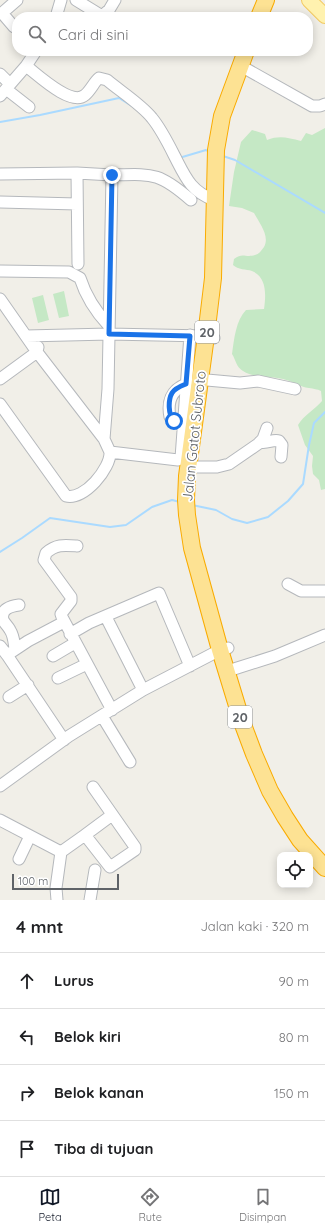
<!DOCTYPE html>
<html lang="id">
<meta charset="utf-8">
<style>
body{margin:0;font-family:Quicksand,sans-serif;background:#f2f2f2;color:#202124}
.controls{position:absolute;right:12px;bottom:12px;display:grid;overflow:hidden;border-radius:8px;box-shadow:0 2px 10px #0003}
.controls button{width:36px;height:36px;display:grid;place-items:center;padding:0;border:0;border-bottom:1px solid #e0e0e0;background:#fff;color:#202124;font:20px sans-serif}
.scale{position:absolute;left:12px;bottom:10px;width:107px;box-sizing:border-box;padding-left:4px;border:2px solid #5f6368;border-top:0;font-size:11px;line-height:14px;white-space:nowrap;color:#5f6368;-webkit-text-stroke:3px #fff;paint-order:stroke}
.stop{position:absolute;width:12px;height:12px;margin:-9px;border:3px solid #1a73e8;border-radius:50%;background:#fff}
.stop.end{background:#1a73e8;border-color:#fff;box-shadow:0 1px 4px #0008}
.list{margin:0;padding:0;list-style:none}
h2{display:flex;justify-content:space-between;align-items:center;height:52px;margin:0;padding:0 16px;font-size:17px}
h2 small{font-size:13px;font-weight:400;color:#757577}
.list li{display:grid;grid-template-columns:26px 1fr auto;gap:12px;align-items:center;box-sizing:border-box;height:56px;padding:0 16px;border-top:1px solid #e0e0e0}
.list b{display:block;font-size:15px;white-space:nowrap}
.list em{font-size:13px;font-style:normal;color:#757577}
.icon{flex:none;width:22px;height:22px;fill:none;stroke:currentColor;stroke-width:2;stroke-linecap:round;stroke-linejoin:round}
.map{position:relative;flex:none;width:325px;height:900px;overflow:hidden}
.search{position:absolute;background:#fff;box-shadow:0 2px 10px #0003;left:12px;right:12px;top:12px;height:44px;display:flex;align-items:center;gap:10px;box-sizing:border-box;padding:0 14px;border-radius:16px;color:#757577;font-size:15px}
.sheet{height:276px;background:#fff}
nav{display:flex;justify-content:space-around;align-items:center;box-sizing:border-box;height:56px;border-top:1px solid #e0e0e0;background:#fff;font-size:11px;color:#757577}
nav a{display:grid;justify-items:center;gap:2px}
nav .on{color:#111827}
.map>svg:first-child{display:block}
.green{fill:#c5e8c5}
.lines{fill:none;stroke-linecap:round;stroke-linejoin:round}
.stream{stroke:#aadaff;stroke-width:2}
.minor-casing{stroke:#b5b8bc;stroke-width:13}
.major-casing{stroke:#f2c960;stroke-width:16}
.highway-casing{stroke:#f9ab00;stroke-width:18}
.minor{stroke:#fff;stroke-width:11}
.major{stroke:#fff2af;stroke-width:14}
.highway{stroke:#fde293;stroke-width:16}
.route{stroke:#1a73e8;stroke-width:5}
.labels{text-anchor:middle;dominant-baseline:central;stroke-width:3.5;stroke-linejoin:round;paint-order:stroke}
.shield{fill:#fff;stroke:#8f9295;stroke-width:1}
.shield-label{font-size:13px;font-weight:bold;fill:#5f6368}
.street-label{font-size:14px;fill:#5f6368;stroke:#fff}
</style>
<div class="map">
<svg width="325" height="900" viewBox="0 0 325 900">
<rect width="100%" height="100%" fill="#f1efe8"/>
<path class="green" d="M325,128v361l-4,1 -2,-10 -6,-6 -1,-8 1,-10 -8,-11 -7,-20c6,-10 16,-15 24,-24l-1,-10c-4,-2 -7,-2 -12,-3 -9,-1 -17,-7 -26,-9 -13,-3 -29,-1 -40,-8 -7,-4 -7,-11 -11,-17 2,-15 4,-34 14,-44l18,-1c2,-14 3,-32 -12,-38 -6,-2 -14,-1 -19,-6l1,-6c9,-7 11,-1 21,-4 4,-1 6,-4 9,-8 6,-11 -4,-23 -10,-34l-12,-5 -13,-2 5,-34 7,-30 11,-12 13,4 2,6c13,-5 21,-2 34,1l5,-8 6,2z
M64,291l5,25 -10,2 -6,-24z
M43,295l6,25 -11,3 -6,-25z"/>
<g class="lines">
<path class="stream" d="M0,122l40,-7 79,-17 16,10
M223,156l12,4 90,53
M179,158l27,-8 3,2
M192,505l24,5 16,9 15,4 21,-6 20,-16 15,-17 6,-39 5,-22 11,-11
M0,552l22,-14 28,-20 60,9 16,-2 26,-18 20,-7 8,2"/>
<defs>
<path id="minor" d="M76,0l26,16 7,-6 6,-10
M56,17l5,-17
M14,27l-12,-14 15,-13
M26,66c12,9 45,41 59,29 6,-5 9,-13 14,-17l8,2c13,11 35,25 45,38 9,11 16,25 22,37 11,21 16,36 40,45
M248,70l64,36h8l5,-2
M0,74l10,10
M6,89l23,18
M0,96l26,-30 10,-15
M77,173l35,2
M0,174l77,-1 1,91
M0,202l77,2
M0,271l69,1 11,6c6,19 16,34 29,48
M0,299l37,53 67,87
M190,335l-9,123 -3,2 -68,-8 -6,-13 4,-50 4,-214c41,-1 47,-3 79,25
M26,336l83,-2 97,2 8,2
M0,379l37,-27 1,-5
M207,380l33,3 18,-2 37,8
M0,404l66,92c18,5 45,-28 44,-44
M183,427l-13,-10c-3,-15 1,-27 16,-33
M260,442c7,2 13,-3 19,-1l3,4 -1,12
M196,467h21l12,-3 29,-20 5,-5 4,-11
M77,546c-13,-1 -21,-2 -31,7l-2,7 27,37v4l-10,13 1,3 50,93
M288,584l13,7h24
M106,617l37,73
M70,634l19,-11 70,-30 31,73
M0,646l7,9
M15,649c-1,-6 -1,-13 -5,-19 -2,-4 -5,-6 -7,-10 -3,-11 8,-14 16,-15
M53,656l22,-13
M234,669l41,-13 50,-21
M58,678l29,-14
M9,697l19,-12
M102,716l28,46
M64,740l-57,-85 21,-14 36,-19
M0,786l69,-50 74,-46 77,-40 8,-2
M0,820l61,32 -5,36 1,12
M85,835l27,-20
M61,852l24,-17 25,32 25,-17v-3l-42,-60
M19,859l11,-23
M90,900l5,-30"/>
<path id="major" d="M309,0l16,16"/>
<path id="highway" d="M259,17l7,-17
M246,51l-24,65 -6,34 -3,128 -7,58 -19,140 -1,24 1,15 5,33 28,102 22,72 12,32 16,37 15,26 15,23 25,28"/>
</defs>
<use href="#minor" class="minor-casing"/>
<use href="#major" class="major-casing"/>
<use href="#highway" class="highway-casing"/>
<use href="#minor" class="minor"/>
<use href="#major" class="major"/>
<use href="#highway" class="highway"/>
</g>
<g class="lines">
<path class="route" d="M112,175l-3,159 81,2 -4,48c-5,2 -11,4 -14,9 -4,7 -4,22 2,28"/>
</g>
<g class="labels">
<g class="shield">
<rect x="195" y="321" width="24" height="22" rx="3"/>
<rect x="228" y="706" width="24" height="22" rx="3"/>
</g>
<g class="shield-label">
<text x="207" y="332">20</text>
<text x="240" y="717">20</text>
</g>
<g class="street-label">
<text transform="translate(194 436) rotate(-84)">Jalan Gatot Subroto</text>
</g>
</g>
</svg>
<div class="controls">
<button><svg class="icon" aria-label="locate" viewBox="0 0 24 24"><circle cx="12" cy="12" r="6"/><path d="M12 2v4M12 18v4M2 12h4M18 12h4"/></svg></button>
</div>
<div class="scale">100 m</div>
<div class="stop" style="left:174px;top:421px"></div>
<div class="stop end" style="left:112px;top:175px"></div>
<div class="search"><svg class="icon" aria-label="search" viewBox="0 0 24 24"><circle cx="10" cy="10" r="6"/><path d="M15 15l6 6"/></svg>Cari di sini</div>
</div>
<section class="sheet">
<h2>4 mnt<small>Jalan kaki · 320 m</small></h2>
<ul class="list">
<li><svg class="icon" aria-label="ahead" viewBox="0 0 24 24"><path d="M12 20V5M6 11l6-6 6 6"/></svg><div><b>Lurus</b></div><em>90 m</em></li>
<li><svg class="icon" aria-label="left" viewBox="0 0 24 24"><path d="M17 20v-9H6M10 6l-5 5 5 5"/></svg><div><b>Belok kiri</b></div><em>80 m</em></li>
<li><svg class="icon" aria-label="right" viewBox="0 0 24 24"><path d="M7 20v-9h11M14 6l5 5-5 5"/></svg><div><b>Belok kanan</b></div><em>150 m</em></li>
<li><svg class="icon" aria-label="arrive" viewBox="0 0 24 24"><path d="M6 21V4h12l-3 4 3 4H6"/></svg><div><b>Tiba di tujuan</b></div></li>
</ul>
</section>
<nav>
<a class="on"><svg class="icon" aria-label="map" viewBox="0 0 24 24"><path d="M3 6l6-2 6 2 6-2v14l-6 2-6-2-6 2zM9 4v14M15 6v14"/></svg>Peta</a>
<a><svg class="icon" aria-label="directions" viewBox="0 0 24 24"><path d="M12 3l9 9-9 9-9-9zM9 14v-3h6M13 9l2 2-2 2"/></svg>Rute</a>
<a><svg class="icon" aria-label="saved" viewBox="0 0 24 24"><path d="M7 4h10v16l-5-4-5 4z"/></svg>Disimpan</a>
</nav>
